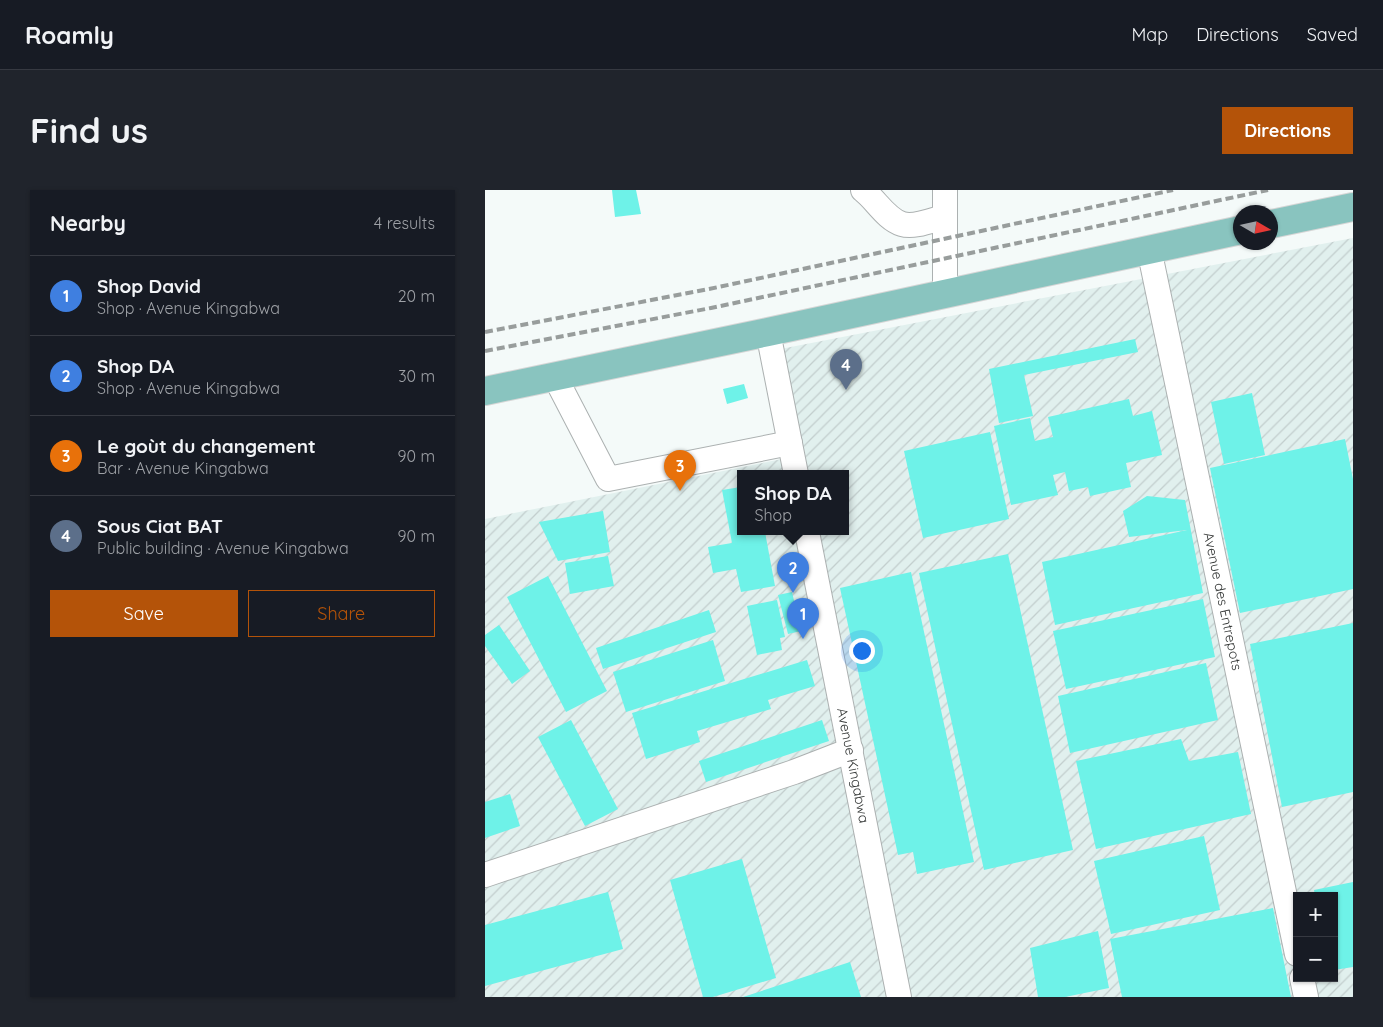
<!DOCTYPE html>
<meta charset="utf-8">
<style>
body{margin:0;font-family:Quicksand,sans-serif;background:#20242c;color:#f1f3f6}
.controls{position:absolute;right:15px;bottom:15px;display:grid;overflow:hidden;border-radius:0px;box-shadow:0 1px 4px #0004}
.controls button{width:45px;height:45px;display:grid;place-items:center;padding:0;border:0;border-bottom:1px solid #363941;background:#171b24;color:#f1f3f6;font:25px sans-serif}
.compass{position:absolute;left:748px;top:15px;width:45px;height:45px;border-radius:50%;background:#171b24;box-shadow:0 1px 4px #0004;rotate:99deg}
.you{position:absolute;left:376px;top:460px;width:18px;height:18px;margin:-12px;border:4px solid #fff;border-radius:50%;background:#1a73e8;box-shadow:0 0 0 8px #1a73e833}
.badge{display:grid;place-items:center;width:32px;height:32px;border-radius:50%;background:#b45309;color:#fff;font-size:16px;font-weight:700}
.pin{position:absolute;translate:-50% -41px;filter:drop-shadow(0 1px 2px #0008)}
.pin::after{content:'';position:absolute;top:26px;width:18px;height:15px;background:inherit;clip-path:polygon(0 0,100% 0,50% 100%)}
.popup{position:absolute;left:252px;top:280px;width:112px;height:65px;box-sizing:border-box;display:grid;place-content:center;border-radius:0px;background:#171b24;filter:drop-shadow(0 1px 4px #0005);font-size:16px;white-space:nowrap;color:#9ea1a6}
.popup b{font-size:19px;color:#f1f3f6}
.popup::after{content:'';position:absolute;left:50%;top:100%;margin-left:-10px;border:10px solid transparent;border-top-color:#171b24}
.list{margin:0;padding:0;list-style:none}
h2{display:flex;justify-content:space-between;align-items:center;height:65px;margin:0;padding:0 20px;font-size:21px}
h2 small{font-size:16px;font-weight:400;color:#9ea1a6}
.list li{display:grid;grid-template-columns:32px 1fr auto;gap:15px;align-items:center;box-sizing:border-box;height:80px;padding:0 20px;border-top:1px solid #363941}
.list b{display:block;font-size:19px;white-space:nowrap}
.list p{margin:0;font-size:16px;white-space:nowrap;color:#9ea1a6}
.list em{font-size:16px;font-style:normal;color:#9ea1a6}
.actions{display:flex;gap:10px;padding:15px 20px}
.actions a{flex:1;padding:11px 0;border:1px solid #b45309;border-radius:0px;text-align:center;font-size:18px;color:#b45309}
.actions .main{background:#b45309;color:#fff}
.map{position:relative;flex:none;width:868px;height:807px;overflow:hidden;border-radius:0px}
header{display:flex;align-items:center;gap:30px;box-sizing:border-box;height:70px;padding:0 25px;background:#171b24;border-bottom:1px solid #363941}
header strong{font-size:24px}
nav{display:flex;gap:28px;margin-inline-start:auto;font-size:18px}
.intro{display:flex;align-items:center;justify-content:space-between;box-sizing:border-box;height:120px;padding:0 30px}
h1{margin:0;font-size:35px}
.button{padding:12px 22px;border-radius:0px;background:#b45309;color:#fff;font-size:18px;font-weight:700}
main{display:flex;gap:30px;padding:0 30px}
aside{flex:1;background:#171b24;border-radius:0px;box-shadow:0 1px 4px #0004}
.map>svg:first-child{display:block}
.industrial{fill:url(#industrial-furrows);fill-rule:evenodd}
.building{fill:#6ef2e8}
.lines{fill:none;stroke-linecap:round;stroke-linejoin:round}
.minor-casing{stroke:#acb1b1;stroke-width:26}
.major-casing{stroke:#d6d6d6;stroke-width:30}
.minor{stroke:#fff;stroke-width:24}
.major{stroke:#89c4bf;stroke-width:28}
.rail{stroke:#989d9c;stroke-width:4;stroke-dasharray:8 4;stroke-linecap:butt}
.labels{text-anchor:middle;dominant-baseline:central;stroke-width:5;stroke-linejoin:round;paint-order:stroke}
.street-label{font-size:14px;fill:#313433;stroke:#fff}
</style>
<header>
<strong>Roamly</strong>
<nav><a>Map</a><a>Directions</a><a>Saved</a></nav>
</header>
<div class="intro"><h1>Find us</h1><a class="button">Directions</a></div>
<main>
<aside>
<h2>Nearby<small>4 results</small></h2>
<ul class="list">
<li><span class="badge" style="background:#3f7fe0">1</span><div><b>Shop David</b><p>Shop · Avenue Kingabwa</p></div><em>20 m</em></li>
<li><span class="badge" style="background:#3f7fe0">2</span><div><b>Shop DA</b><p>Shop · Avenue Kingabwa</p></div><em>30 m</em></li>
<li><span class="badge" style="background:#e8710a">3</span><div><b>Le goùt du changement</b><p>Bar · Avenue Kingabwa</p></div><em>90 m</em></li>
<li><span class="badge" style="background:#5c6f8a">4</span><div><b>Sous Ciat BAT</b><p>Public building · Avenue Kingabwa</p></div><em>90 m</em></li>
</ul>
<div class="actions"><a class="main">Save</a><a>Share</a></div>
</aside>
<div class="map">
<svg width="868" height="807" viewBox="0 0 868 807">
<defs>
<pattern id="industrial-furrows" width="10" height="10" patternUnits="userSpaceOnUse" patternTransform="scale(1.25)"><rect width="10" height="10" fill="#e1f0ee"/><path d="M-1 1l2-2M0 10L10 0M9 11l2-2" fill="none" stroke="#c2cecd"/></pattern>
</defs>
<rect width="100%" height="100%" fill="#f4faf9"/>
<path class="industrial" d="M868,48v759h-868v-478l307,-62 -22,-106zM256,284h104v58h-104zM812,706h37v82h-37z"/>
<path class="building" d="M127,0h24l5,24 -26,3z
M650,149l3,13 -114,23 9,41 -34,7 -10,-54z
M259,194l4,14 -21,6 -4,-15z
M767,203l13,62 -41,9 -13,-62z
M644,209l4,17 19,-5 10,44 -36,8 5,24 -41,9 -2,-9 -19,4 -4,-19 -12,3 5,20 -47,10 -17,-79 36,-8 5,23 18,-4 -5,-20z
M505,242l19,87 -86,19 -19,-87z
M860,249l8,40v110l-113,24 -30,-145z
M256,297v45h24l10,54 -34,6 -5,-23 -23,4 -5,-26 24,-4 -10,-53z
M662,306l38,4 18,93 -148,32 -13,-63 145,-32 -58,7 -6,-26z
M118,321l7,41 -52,9 -19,-39z
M523,364l65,296 -89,20 -65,-297z
M123,366l6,30 -44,8 -5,-31z
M426,382l63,290 -57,12 -4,-22 -15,3 -58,-267z
M63,386l59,115 -41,21 -59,-115z
M307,402l9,39 -13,3 -10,-39z
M718,409l12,58 -149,32 -13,-58z
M292,410l8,37 -5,1 2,12 -25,5 -10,-49z
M224,420l7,22 -113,37 -7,-21z
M868,433v169l-71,15 -32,-163z
M14,435l31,46 -18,13 -27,-38v-11z
M228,450l12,41 -99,31 -13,-40z
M322,470l8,26 -47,14 3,9 -74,22 3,11 -54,17 -14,-46z
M721,473l12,57 -148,33 -12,-57z
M86,530l47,89 -33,17 -47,-89z
M337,530l7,21 -123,41 -7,-21z
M696,549l8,22 49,-9 13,62 -155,35 -20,-88z
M25,604l10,32 -35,12v-36z
M719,646l16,74 -109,24 -17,-73z
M257,669l34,119 -63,19h-10l-33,-117z
M868,692v85l-19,3v-74h-19l-1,-6z
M123,702l15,57 -138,37v-61z
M788,718l18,89h-169l-12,-58z
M613,741l11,57 -44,9h-27l-8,-49z
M365,772l11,35h-118z"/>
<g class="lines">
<defs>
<g id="minor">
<path d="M378,0c13,10 23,29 39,34 12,4 30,-4 42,-7"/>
<path d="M460,0v103"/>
<path id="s1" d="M664,59l148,705"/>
<path d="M283,142l28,142"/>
<path d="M70,187l53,102 182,-36"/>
<path id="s2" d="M322,342l92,465"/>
<path d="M0,685l309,-103 57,-22"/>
<path d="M817,788l4,19"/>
</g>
<path id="major" d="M786,34l82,-17
M0,201l283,-59 473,-102"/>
</defs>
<use href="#minor" class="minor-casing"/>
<use href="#major" class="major-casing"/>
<use href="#minor" class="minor"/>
<use href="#major" class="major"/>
<path class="rail" d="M0,142l224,-43 464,-99
M0,161l226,-43 557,-118"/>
</g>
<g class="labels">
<g class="street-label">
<text stroke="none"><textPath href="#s1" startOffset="360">Avenue des Entrepots</textPath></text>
<text stroke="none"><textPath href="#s2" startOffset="238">Avenue Kingabwa</textPath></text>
</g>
</g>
</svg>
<div class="controls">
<button>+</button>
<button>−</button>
</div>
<svg class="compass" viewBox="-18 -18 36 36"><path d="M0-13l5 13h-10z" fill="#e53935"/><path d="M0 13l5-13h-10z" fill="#9ea1a6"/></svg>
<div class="you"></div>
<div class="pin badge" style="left:318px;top:449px;background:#3f7fe0">1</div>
<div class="pin badge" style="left:308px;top:403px;background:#3f7fe0">2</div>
<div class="popup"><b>Shop DA</b>Shop</div>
<div class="pin badge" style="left:195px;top:301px;background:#e8710a">3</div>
<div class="pin badge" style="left:361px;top:200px;background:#5c6f8a">4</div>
</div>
</main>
